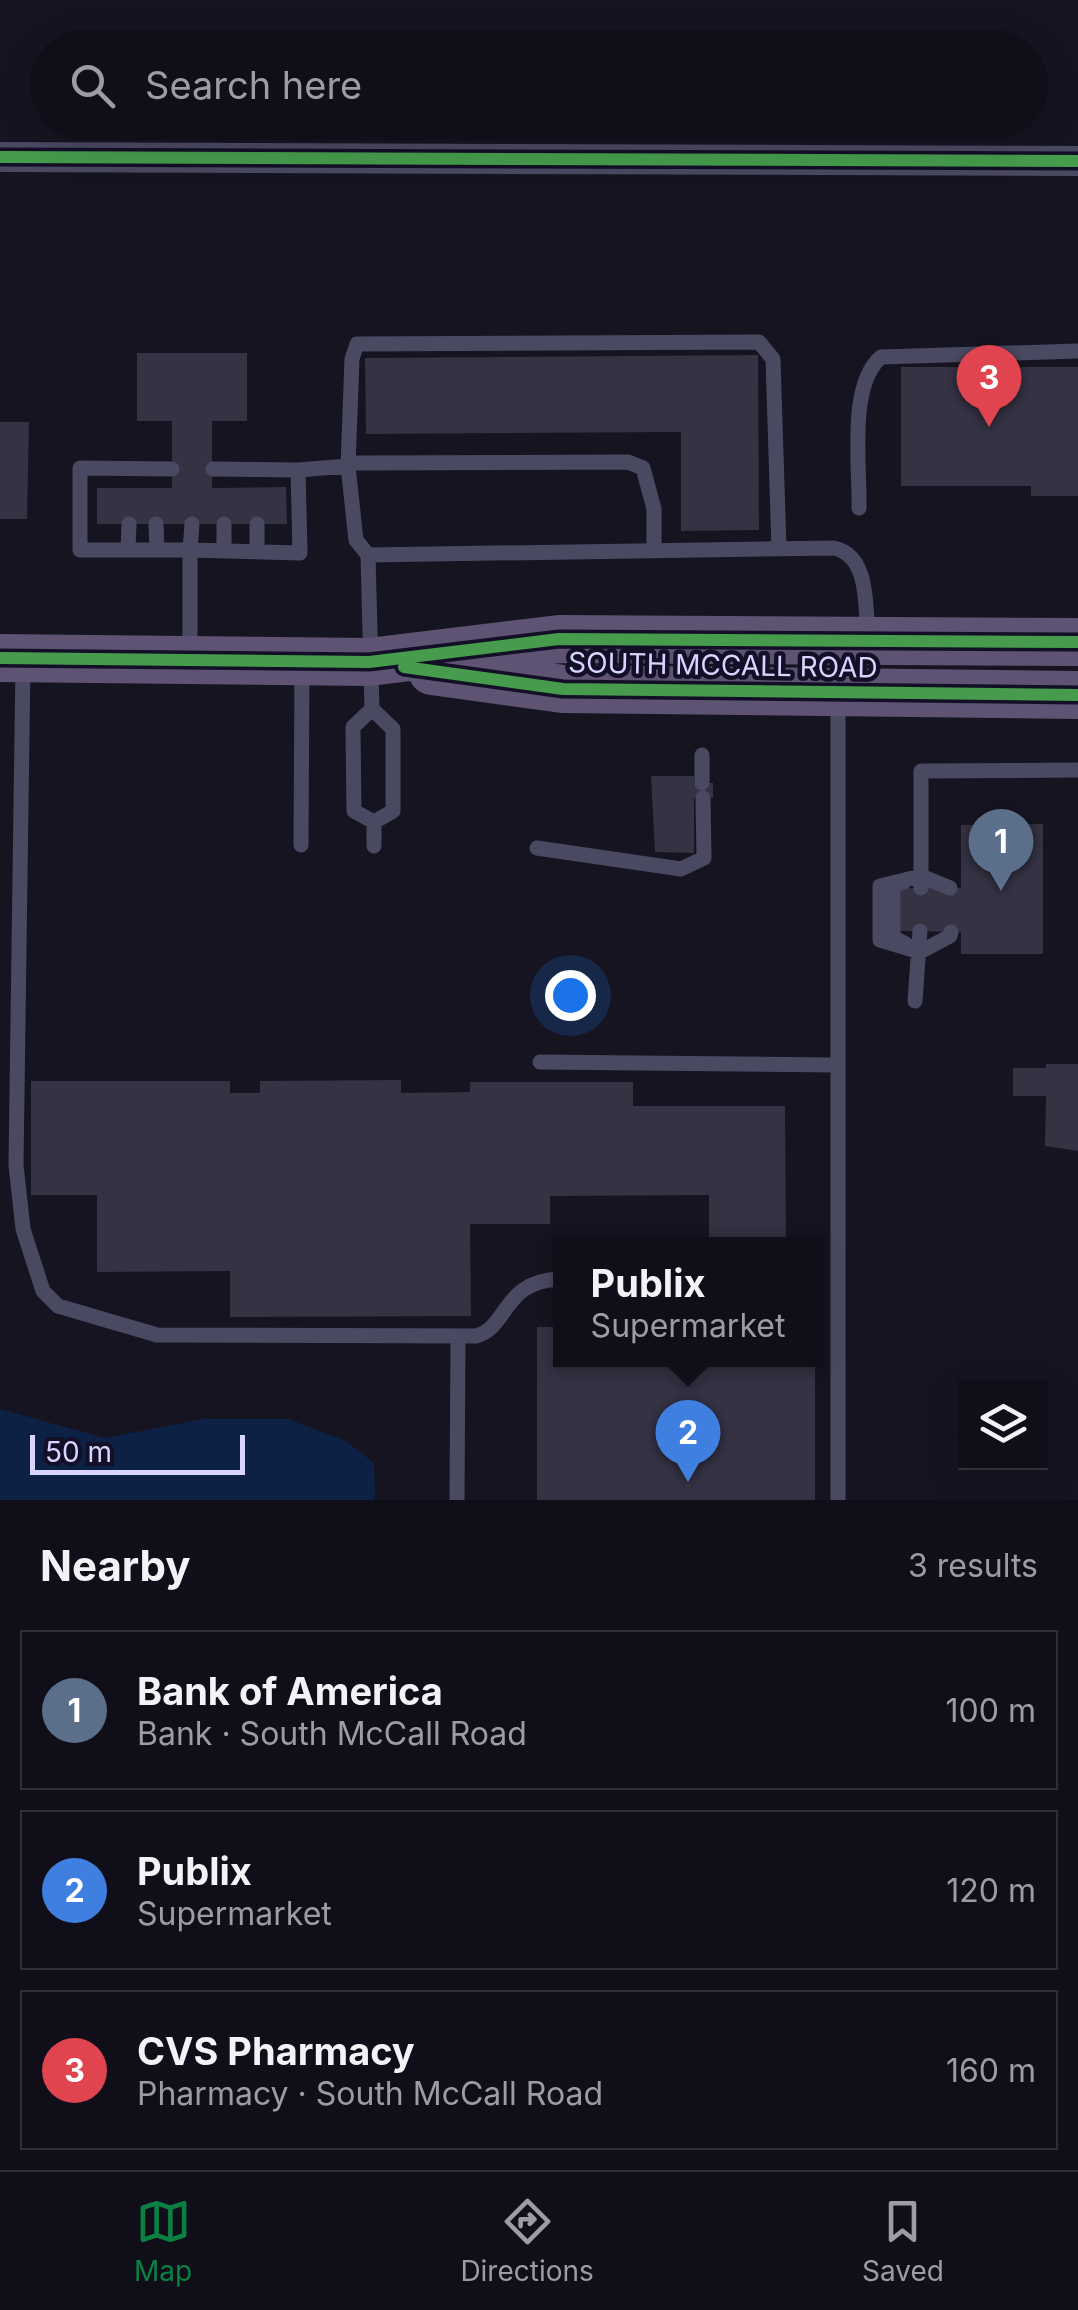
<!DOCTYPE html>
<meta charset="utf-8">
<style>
body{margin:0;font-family:Inter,sans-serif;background:#1e1d26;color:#f1f3f6}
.controls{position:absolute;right:30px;bottom:30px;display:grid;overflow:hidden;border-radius:0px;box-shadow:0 10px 40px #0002}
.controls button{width:90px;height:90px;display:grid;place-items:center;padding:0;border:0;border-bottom:2px solid #302f38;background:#100f19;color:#f1f3f6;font:50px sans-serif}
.scale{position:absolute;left:30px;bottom:25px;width:215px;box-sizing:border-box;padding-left:10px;border:5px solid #d9d4ff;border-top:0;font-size:28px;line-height:35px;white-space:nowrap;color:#d9d4ff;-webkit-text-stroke:8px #130f26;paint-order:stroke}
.you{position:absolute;left:570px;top:995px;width:35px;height:35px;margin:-25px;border:8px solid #fff;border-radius:50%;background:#1a73e8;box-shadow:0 0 0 15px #1a73e833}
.badge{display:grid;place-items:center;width:65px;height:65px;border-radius:50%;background:#0b8043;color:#fff;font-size:32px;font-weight:700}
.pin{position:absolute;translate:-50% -82px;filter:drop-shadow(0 2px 5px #0008)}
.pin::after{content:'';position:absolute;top:52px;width:35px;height:30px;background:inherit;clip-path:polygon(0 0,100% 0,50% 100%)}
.popup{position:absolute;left:553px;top:1237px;width:270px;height:130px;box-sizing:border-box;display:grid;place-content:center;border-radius:0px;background:#100f19;filter:drop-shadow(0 2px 8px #0005);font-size:32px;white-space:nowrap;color:#9c9ca2}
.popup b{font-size:38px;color:#f1f3f6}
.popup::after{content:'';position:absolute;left:50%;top:100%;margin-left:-20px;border:20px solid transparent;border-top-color:#100f19}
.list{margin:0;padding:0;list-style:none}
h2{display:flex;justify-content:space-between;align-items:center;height:130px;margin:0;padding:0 40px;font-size:42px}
h2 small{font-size:32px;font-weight:400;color:#9c9ca2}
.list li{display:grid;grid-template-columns:65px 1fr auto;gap:30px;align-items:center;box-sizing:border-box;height:160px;margin:0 20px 20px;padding:0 20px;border:2px solid #302f38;border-radius:0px}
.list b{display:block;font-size:38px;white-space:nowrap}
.list p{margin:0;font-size:32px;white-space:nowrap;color:#9c9ca2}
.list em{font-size:32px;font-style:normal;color:#9c9ca2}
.icon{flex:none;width:55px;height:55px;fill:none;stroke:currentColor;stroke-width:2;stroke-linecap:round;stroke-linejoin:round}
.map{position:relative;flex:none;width:1078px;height:1500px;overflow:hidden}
.search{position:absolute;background:#100f19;box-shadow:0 10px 40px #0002;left:30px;right:30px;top:30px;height:110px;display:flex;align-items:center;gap:25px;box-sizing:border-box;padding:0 35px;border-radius:55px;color:#9c9ca2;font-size:38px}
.sheet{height:670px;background:#100f19}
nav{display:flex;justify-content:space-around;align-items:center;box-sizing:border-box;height:140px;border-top:2px solid #302f38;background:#100f19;font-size:28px;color:#9c9ca2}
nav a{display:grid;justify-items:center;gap:5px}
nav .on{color:#0b8043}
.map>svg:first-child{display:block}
.water{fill:#0d2144}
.building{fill:#343243}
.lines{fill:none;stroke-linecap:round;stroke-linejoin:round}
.lane{stroke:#4a4962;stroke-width:15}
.street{stroke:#4a4962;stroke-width:30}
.primary{stroke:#5e5373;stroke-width:48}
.cycleway-casing{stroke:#130f26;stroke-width:19}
.cycleway{stroke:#469c4c;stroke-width:12}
.labels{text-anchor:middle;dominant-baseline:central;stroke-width:9;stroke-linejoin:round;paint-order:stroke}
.street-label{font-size:28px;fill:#d9d4ff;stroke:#130f26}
</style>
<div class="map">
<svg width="1078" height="1500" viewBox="0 0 1078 1500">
<rect width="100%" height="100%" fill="#161421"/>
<path class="water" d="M0,1409l105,29 98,-19h85l58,22 28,22 1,37h-375z"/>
<path class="building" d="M137,353h110v68h-35v67l74,-1 1,37h-190v-36h75v-67h-35z
M758,355l1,175 -78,1v-99l-315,2 -1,-76z
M901,367h177v129h-47v-10h-130z
M0,422h29l-2,97h-27z
M651,776h43v7h19v15h-19v55l-39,-1z
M1043,824v130h-82v-22l-67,-1 1,-43h66v-63z
M1046,1064h32v87l-33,-5 1,-50h-33v-28h33z
M401,1080v13l69,-1v-10h163v24h152l1,138h-77v-49l-159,1v28h-80l1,92 -241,1v-46l-133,1v-77h-66v-114h199v12h30v-12z
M537,1327h23v33h255v140h-278z"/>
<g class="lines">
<path class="lane" d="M172,469l-92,-1v82h110v106
M298,470l50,-4 4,-107 5,-15 402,-2 14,17 6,189
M859,508c1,-42 -11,-123 22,-151l197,-6
M156,524l1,26
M192,524l-2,26 110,3 -2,-83 -85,-1
M224,524v27
M257,524v28
M128,550l1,-26
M368,555l466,-7c36,8 31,59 34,89
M23,662l-7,503 7,64 20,62 15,15 99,29 319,1c33,-9 26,-55 84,-57
M838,696v804
M372,709l-19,18 1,84 20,11
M702,755v28
M374,822l19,-11v-82l-21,-20 -4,-154 -12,-15 -8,-74 6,-3 274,-1 15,6 11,41v39
M374,822v24
M301,845l1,-181
M537,848l144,21 23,-11 -1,-60
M904,882l-11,4v51l13,7
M921,888v-117l157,-1
M950,888l-29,-12 -41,10v54l40,12 30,-16 1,-4
M915,1001l5,-70
M540,1062l298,3
M457,1500l1,-164"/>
<path class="street" d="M0,157l1078,4"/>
<path class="primary" d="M0,658l369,4 190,-23 519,3
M432,671l131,18 515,6"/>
<defs>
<path id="cycleway" d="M0,157l1078,4
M0,658l369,4 190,-23 519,3
M404,667l159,22 515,6"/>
</defs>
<use href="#cycleway" class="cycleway-casing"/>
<use href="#cycleway" class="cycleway"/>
</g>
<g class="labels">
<g class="street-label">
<text transform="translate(723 665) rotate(1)">SOUTH MCCALL ROAD</text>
</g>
</g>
</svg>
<div class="controls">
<button><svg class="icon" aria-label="layers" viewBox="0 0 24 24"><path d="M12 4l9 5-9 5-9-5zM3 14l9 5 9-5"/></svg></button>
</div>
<div class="scale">50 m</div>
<div class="you"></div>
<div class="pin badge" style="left:1001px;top:891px;background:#5c6f8a">1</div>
<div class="pin badge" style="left:688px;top:1482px;background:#3f7fe0">2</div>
<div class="popup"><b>Publix</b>Supermarket</div>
<div class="pin badge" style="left:989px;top:427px;background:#e0444e">3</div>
<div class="search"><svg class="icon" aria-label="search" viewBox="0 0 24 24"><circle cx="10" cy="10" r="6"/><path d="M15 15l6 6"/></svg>Search here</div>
</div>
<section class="sheet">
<h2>Nearby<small>3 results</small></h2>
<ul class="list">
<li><span class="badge" style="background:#5c6f8a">1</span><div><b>Bank of America</b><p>Bank · South McCall Road</p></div><em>100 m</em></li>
<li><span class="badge" style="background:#3f7fe0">2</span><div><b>Publix</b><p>Supermarket</p></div><em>120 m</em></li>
<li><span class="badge" style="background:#e0444e">3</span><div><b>CVS Pharmacy</b><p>Pharmacy · South McCall Road</p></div><em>160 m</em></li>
</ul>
</section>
<nav>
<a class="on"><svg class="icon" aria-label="map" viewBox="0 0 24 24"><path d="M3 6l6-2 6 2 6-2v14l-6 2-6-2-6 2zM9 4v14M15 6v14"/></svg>Map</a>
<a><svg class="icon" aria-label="directions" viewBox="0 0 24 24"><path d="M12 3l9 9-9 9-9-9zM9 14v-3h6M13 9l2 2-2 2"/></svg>Directions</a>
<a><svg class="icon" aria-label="saved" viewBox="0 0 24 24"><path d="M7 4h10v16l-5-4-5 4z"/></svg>Saved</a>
</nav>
